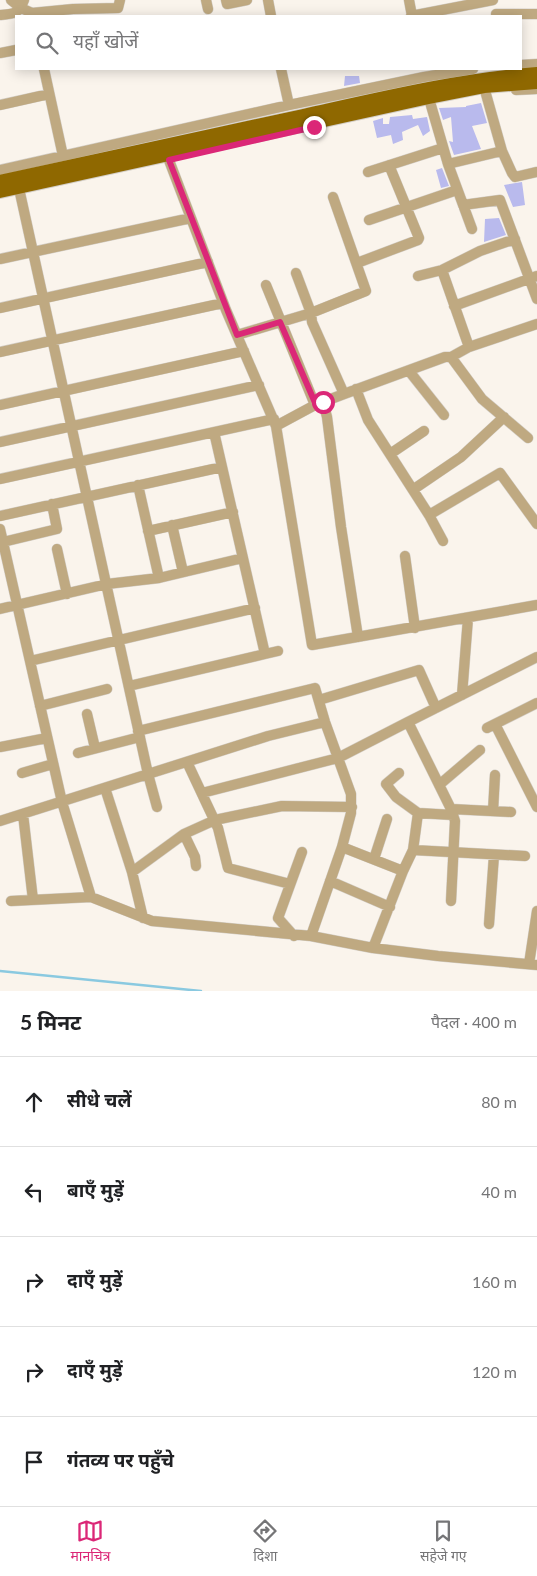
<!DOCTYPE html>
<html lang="hi">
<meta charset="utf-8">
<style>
body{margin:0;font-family:Lato,"Noto Sans Devanagari",sans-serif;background:#f2f2f2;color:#202124}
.stop{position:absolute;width:15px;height:15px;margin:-11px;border:4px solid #db2777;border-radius:50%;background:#fff}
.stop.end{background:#db2777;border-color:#fff;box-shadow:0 1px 5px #0008}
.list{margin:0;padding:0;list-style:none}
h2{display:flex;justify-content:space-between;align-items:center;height:65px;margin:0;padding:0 20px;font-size:21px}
h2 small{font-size:16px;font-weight:400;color:#757577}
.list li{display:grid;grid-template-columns:32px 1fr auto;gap:15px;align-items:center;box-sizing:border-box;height:90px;padding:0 20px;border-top:1px solid #e0e0e0}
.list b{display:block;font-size:19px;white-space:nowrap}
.list em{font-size:16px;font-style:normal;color:#757577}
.icon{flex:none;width:28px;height:28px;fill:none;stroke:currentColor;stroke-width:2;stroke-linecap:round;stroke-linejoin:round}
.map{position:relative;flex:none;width:537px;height:991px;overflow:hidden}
.search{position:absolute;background:#fff;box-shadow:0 2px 12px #0003;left:15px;right:15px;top:15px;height:55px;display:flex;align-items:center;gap:12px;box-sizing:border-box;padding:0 18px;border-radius:0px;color:#757577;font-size:19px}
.sheet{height:515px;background:#fff}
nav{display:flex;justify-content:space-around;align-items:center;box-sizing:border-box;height:70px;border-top:1px solid #e0e0e0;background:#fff;font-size:14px;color:#757577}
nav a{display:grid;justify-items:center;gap:2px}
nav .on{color:#db2777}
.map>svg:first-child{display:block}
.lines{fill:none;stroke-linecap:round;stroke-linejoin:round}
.stream{stroke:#8ac9e0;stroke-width:2.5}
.building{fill:#b9baed}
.minor-casing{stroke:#d3cec7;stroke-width:11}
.major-casing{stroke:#d3cec7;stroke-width:14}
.minor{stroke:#bfa981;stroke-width:10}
.major{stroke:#8f6800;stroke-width:12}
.route{stroke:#db2777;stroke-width:6}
</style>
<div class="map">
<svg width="537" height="991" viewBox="0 0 537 991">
<rect width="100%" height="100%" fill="#faf4ec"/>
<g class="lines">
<path class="stream" d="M0,971l201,20"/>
</g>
<path class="building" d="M345,76h14l1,7 -16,3z
M481,103l6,20 -15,3 9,23 -27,6 -5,-14 4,1 -2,-25 -8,3 -4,-12 27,-1v-1z
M412,115l1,4 14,-2 3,14 -7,5 -5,-11 -16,7 1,8 -10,4 -2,-9 -14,3 -4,-17 10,-3v6h6l1,-7z
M442,168l7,18 -8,2 -5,-18z
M522,182l3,23 -12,2 -9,-22z
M499,218l7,17 -22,7 1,-23z"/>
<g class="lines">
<defs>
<path id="minor" d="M11,0l10,8 11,5 41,-4 45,-1 2,-8
M206,0l2,9
M226,0l1,4 20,-4
M268,0l3,16
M409,0l3,16
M496,14h41
M0,15c14,-1 19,-1 24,-15
M411,16l82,-16
M0,53l16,-3
M521,65l16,-1
M44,69l19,87
M281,69l8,36
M484,87l18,64 10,22 3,4 21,-5
M516,90l21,-1
M430,102l18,62 24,65
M0,105l49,-11
M167,155l59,155 50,116 36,219 225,-40
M448,164l54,-13
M0,170l289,-65 135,-28 49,-8
M368,172l75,-24
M20,193l128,581 9,33
M463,205l37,-5 37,99
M369,220l88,-30
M0,259l191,-41
M357,263l61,-23 1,-2 -30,-73
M442,270l27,77
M296,273l15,40 1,9 32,72
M418,276l24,-6 38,-19 35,-12
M266,285l49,120
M454,306l83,-30
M0,308l208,-46
M237,335l74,-22 55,-22 -33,-94
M0,352l223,-49
M451,357l31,42 46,39
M409,371l35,44
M356,389l12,31 61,95 71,-42 37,51
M323,402l4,15 14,110 17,110
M0,405l244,-54
M276,426l39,-21 29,-11 101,-37h6l18,-10 68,-23
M0,442l259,-57
M390,454l34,-23
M0,479l274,-60
M138,485l21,93
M414,489l47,-32 43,-40
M429,515l14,26
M0,516l222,-49
M172,525l11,47
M0,529l62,273 29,95
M148,531l85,-19
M3,542l54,-13 -5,-25
M57,549l10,45
M405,556l10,72
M0,609l107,-25 52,-6 84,-20
M265,654l13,-3
M30,661l225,-53
M129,686l136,-32 -51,-222
M462,695l6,-77
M319,700l100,-30 17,38
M40,706l67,-17
M87,714l8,34
M408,722l129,-65
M495,724l42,83
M487,728l50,-25
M138,731l177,-43 10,34 26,72v19l-9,34 -31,89
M0,747l47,-9
M78,753l62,-16
M187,762l31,66 10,40 62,16
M22,773l31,-9
M399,773l-13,11 10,13 22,16 35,2
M439,785l41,-35
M105,788l27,84 11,46
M202,793l136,-35 70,-36 43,87 4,12 -4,80
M451,809l60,3
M493,811l2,-36
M23,814l10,86
M0,821l268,-85 57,-14
M184,834l11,23 1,9
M342,847l61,24
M413,850l112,6
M374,859l13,-40
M132,872l52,-38 31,-14 67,-14 70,1
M330,881l60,26
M11,901l80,-4 61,24 159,15 62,12 65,8 99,9
M489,924l5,-69
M294,936l-16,-18 24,-66
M373,948l30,-77 10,-21 5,-37
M529,964l8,-53"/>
<path id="major" d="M0,181c101,-22 202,-44 303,-66 77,-17 155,-36 234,-42
M0,192l429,-94 55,-11 53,-4"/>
</defs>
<use href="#minor" class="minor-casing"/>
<use href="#major" class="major-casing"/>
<use href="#minor" class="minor"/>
<use href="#major" class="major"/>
</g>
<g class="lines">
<path class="route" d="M314,127l-145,33 68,175 43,-13 36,83 7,-3"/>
</g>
</svg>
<div class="stop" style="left:323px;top:402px"></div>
<div class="stop end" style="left:314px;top:127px"></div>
<div class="search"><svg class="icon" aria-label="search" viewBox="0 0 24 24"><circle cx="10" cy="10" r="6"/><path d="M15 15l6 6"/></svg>यहाँ खोजें</div>
</div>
<section class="sheet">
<h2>5 मिनट<small>पैदल · 400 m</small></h2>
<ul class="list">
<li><svg class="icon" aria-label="ahead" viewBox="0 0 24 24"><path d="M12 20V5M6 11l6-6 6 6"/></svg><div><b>सीधे चलें</b></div><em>80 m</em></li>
<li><svg class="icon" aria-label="left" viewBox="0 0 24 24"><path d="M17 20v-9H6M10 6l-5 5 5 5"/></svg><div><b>बाएँ मुड़ें</b></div><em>40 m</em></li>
<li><svg class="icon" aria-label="right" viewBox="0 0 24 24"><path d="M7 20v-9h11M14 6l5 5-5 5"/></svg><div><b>दाएँ मुड़ें</b></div><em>160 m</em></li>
<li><svg class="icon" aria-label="right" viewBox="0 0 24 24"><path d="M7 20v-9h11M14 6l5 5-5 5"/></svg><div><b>दाएँ मुड़ें</b></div><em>120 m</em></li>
<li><svg class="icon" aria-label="arrive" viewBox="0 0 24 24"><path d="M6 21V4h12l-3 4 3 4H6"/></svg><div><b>गंतव्य पर पहुँचे</b></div></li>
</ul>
</section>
<nav>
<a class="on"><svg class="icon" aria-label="map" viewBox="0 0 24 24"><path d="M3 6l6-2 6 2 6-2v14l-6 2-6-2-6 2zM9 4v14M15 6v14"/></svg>मानचित्र</a>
<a><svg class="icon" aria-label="directions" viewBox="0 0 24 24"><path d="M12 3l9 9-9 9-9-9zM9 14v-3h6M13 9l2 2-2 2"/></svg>दिशा</a>
<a><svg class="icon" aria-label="saved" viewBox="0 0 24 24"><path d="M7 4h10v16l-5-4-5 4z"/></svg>सहेजे गए</a>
</nav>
